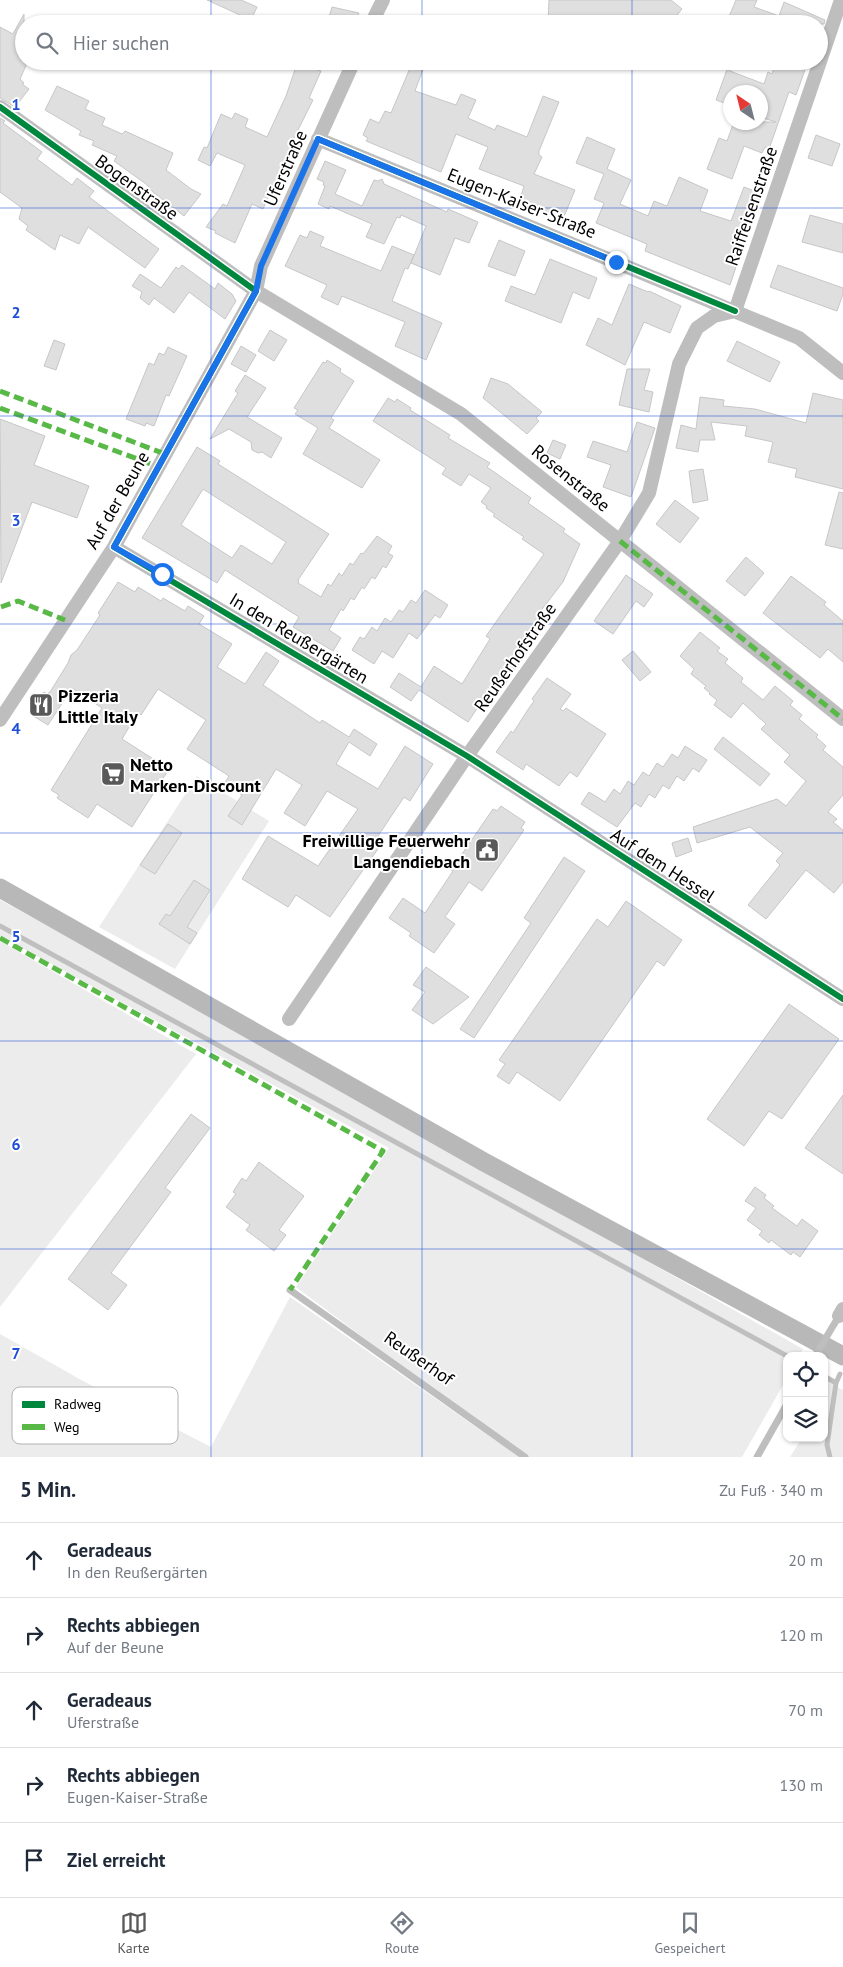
<!DOCTYPE html>
<html lang="de">
<meta charset="utf-8">
<style>
body{margin:0;font-family:"PT Sans",sans-serif;background:#f6f6f7;color:#1f2937}
.controls{position:absolute;right:15px;bottom:15px;display:grid;overflow:hidden;border-radius:10px;box-shadow:0 1px 4px #0004}
.controls button{width:45px;height:45px;display:grid;place-items:center;padding:0;border:0;border-bottom:1px solid #e0e1e3;background:#fff;color:#1f2937;font:25px sans-serif}
.compass{position:absolute;left:723px;top:85px;width:45px;height:45px;border-radius:50%;background:#fff;box-shadow:0 1px 4px #0004;rotate:325deg}
.stop{position:absolute;width:15px;height:15px;margin:-11px;border:4px solid #1a73e8;border-radius:50%;background:#fff}
.stop.end{background:#1a73e8;border-color:#fff;box-shadow:0 1px 5px #0008}
.list{margin:0;padding:0;list-style:none}
h2{display:flex;justify-content:space-between;align-items:center;height:65px;margin:0;padding:0 20px;font-size:21px}
h2 small{font-size:16px;font-weight:400;color:#747a83}
.list li{display:grid;grid-template-columns:32px 1fr auto;gap:15px;align-items:center;box-sizing:border-box;height:75px;padding:0 20px;border-top:1px solid #e0e1e3}
.list b{display:block;font-size:19px;white-space:nowrap}
.list p{margin:0;font-size:16px;white-space:nowrap;color:#747a83}
.list em{font-size:16px;font-style:normal;color:#747a83}
.icon{flex:none;width:28px;height:28px;fill:none;stroke:currentColor;stroke-width:2;stroke-linecap:round;stroke-linejoin:round}
.map{position:relative;flex:none;width:843px;height:1457px;overflow:hidden}
.search{position:absolute;background:#fff;box-shadow:0 1px 4px #0004;left:15px;right:15px;top:15px;height:55px;display:flex;align-items:center;gap:12px;box-sizing:border-box;padding:0 18px;border-radius:28px;color:#747a83;font-size:19px}
.sheet{height:440px;background:#fff}
nav{display:flex;justify-content:space-around;align-items:center;box-sizing:border-box;height:70px;border-top:1px solid #e0e1e3;background:#fff;font-size:14px;color:#747a83}
nav a{display:grid;justify-items:center;gap:2px}
nav .on{color:#595959}
.map>svg:first-child{display:block}
.green{fill:#ececec}
.lines{fill:none;stroke-linecap:round;stroke-linejoin:round}
.stream{stroke:#bfbfbf;stroke-width:5}
.building{fill:#dfdfdf;stroke:#c7c7c7;fill-rule:evenodd}
.lane{stroke:#bebebe;stroke-width:7}
.street{stroke:#bebebe;stroke-width:14}
.secondary{stroke:#b8b8b8;stroke-width:19}
.lane-bridge{stroke:#bebebe;stroke-width:7}
.quiet{stroke:#58b947;stroke-width:5;stroke-dasharray:10 5;stroke-linecap:butt}
.cycleway-casing{stroke:#fff;stroke-width:9}
.cycleway{stroke:#00873e;stroke-width:6}
.route{stroke:#1a73e8;stroke-width:6}
.grid{fill:none;stroke:#1d4ed8;stroke-width:1;stroke-opacity:0.55}
.labels{text-anchor:middle;dominant-baseline:central;stroke-width:4;stroke-linejoin:round;paint-order:stroke}
.street-label{font-size:18px;fill:#000;stroke:#fff}
.poi-label{font-size:18px;font-weight:bold;fill:#000;stroke:#fff;text-anchor:start}
.key{fill:#fff;stroke:#b2b2b2;stroke-width:1}
.key-label{font-size:14px;fill:#000}
.grid-label{font-size:16px;text-anchor:middle;font-weight:bold;fill:#1d4ed8;stroke:#fff;stroke-width:4;stroke-linejoin:round;paint-order:stroke}
</style>
<div class="map">
<svg width="843" height="1457" viewBox="0 0 843 1457">
<rect width="100%" height="100%" fill="#fff"/>
<path class="green" d="M197,776l72,45 -94,148 -76,-42z
M0,900l156,84 647,365 -4,7h-12v22l-45,79h-214l-87,-61 -145,-109 93,-139 -389,-212z
M0,941l196,113 -196,253z
M290,1297l229,160h-519v-123l83,47 128,66z
M824,1379l19,11v67h-53l12,-19h22z"/>
<g class="lines">
<path class="stream" d="M0,926l787,430
M824,1376l12,7
M830,1457l-3,-12 9,-62 4,-9"/>
</g>
<path class="building" d="M207,0h34l16,7 -6,13z
M549,0h122l11,9 -12,15h-122z
M736,0h21l-3,7 25,9 5,-14 41,18 -1,4h-84l-12,-5z
M332,7l27,6 -5,11h-27z
M24,14v47h4l-8,18 4,4 -2,1 7,5 -14,18 -15,-9v-71l13,7z
M298,61h8l8,4 -1,3 8,3 -12,27 4,2 -23,46 1,1 -8,18 -20,44 -11,-5 -17,39 -20,-10 1,-2 -10,-4 17,-23 4,2 18,-41 -28,-12 -7,13 -12,-6 6,-13 3,1 14,-34 11,5 3,-6 13,6 -3,8 22,10 19,-41z
M413,61h13l-11,30 41,14 5,-11 15,6 -8,18 27,12 2,-5 30,12 16,-41 16,6 -20,49v4l3,2 -8,17 41,16 -12,29 -44,-16 5,-17 -45,-17 9,-22 -32,-13 -15,38 -75,-31 2,-3 -5,-3 7,-16 9,4 6,-12 6,2z
M776,61h14l16,6 -10,28 -7,-3 -20,57 -4,-2 -3,6 -18,-7 -12,33 -25,-10 12,-31 8,3 7,-19h42l-16,-5v-25h-30v13l-14,-5 13,-36 1,7 34,13 4,-12 4,2z
M57,86l32,15 -4,8 20,9 -3,7 20,9 3,-3 48,22 -7,17 25,19 10,5 -17,22 -31,-24 -7,-8 -32,-23 3,-5 -25,-11 2,-4 -15,-6 2,-4 -36,-21z
M0,118l5,3 -2,2 39,29 -5,7 35,26 5,-7 17,13 -5,6 70,52 -14,19 -57,-41 -9,17 -19,-9 -5,15 -29,-20 2,-4 -9,-7 3,-11 -22,-16z
M816,135l24,9 -8,22 -24,-8z
M587,137l28,12 -8,20 24,11 -11,24 28,12 6,-15 13,5 12,-29 29,13 -8,21 31,10 13,-34 18,7 -28,72 2,1 -6,18 -85,-34 2,-7 -51,-21 8,-20 -10,-4 10,-25 -28,-11z
M325,161l21,9 -11,24 27,12 12,-26 4,1 4,-2 2,5 63,28 1,-3 30,13 -9,21 -14,-5 -15,37 -29,-12 15,-37 -25,-11 -1,3 -3,-1 -13,27 -18,-7 6,-13 -42,-18 -1,3 -11,-5 7,-18 -2,-1 1,-3 -7,-3z
M810,215l33,9v29l-41,-11z
M310,231l14,6 -4,9 61,25 11,-25 22,9 -6,14 -3,-1 -13,33 50,22 -16,37 -31,-14 10,-24 -63,-26 -4,9 -17,-8 6,-12 -42,-19 15,-31 7,3z
M499,240l26,11 -10,25 -27,-10z
M550,259l47,19 -8,21 -16,-7 -12,31 -56,-22 6,-15 24,9z
M182,265l33,24 3,-6 14,11 4,7 -11,18 -36,-27 -15,21 -20,-15 -5,7 -9,-7 2,-6 -10,-6 8,-12 21,14 15,-21 3,2z
M778,265l65,23v6l-6,17 -67,-24z
M629,284l19,8 1,-1 32,15 -11,27 -26,-11 -19,43 -39,-20 12,-27 14,7z
M270,330l17,10 -13,21 -16,-10z
M54,340l11,4 -9,26 -12,-4z
M737,341l43,21 -10,20 -43,-21z
M241,346l15,9 -10,17 -15,-8z
M168,347l19,9 -18,40 -3,-1 -12,31 -8,-3 -1,3 -19,-7 23,-56 5,2 5,-12 5,2z
M327,360l14,9 -1,3 14,9 -23,37 3,2 -5,8 51,32 -18,28 -59,-34 15,-26 -23,-14 3,-4 -4,-2 29,-46 3,1z
M627,369h23l-6,21 9,2 -4,20 -30,-7z
M245,375l21,13 -19,29 35,21 -11,20 -9,-6 -4,1 -6,-3 -1,-8 -22,-13 -19,10 28,-46 -3,-2z
M491,378l17,6 34,28 -6,6 3,3 -12,13 -44,-36z
M813,393l30,7v89l-48,-12 2,-8 -29,-7 5,-20 -28,-6 2,-10 -36,-4 4,18h-15l-2,12 -22,-4 5,-23 15,4 4,-32 24,3 -1,6 32,3 51,14z
M388,398l7,4 2,-3 14,9 -1,2 40,25 -2,3 42,25 -3,4 44,31 -3,5 37,26 -2,3 17,12 -17,38 -27,35 1,1 -18,26 9,6 -25,37 -2,-2 -2,3 -6,-3 -25,37 -49,-32 -8,11 -21,-14 9,-14 22,14 13,-21 28,18 28,-45 -4,-3 58,-82 -22,-15 2,-2 -31,-21 2,-2 -9,-6 1,-2 -6,-4 10,-14 -22,-14 -8,12 -19,-12 4,-6 -73,-47z
M0,419l45,17 -11,29 55,21 -12,32 -45,-16 -31,81z
M637,422l18,6 -24,69 -28,-10 8,-22 -24,-8 6,-16 34,11z
M553,440l13,5 -6,14 -13,-6z
M197,447l23,14 -2,3 111,70 -31,46 1,1 -1,2 23,14 7,-13 3,2 8,-13 3,3 8,-13 3,2 8,-12 2,1 14,-18 15,10 -4,7 5,3 -7,12 -3,-2 -8,13 -3,-2 -8,12 -2,-2 -8,13 -3,-2 -8,13 -2,-2 -12,21 12,8 -8,13 -40,-24 6,-10 -74,-47 -8,13 -75,-45zM203,489l83,53 -14,22 -31,-19 -9,13 -51,-33z
M703,469l5,31 -15,3 -4,-32z
M839,492l4,1v56l-18,-4z
M675,500l24,18 -19,25 -24,-19z
M746,557l18,16 -19,23 -19,-15z
M626,575l27,19 -9,13 -8,-6 -23,33 -19,-13z
M791,576l35,26 -2,3 19,16v41l-15,-13 -8,9 -57,-45z
M118,582l17,10 3,-5 23,14 2,-3 22,13 3,-5 16,10 -5,8 33,20 -15,23 28,17 21,-32 13,9 -16,24 57,38 2,-3 27,17 5,-8 23,15 -7,12 -21,-14 -13,22 42,25 27,-43 28,18 -23,37 -6,-4 -30,45 6,4 -50,71 -34,-22 -8,12 -46,-28 26,-43 50,30 40,-57 -31,-18 -22,35 -21,-13 18,-28 -26,-16 -34,56 -14,-9 14,-21 -18,-11 5,-8 -42,-27 19,-29 -48,-31 -17,26 -3,-3 -16,27 47,30 -37,58 -35,-23 -9,14 -31,-20 2,-3 -8,-5 51,-82 -30,-20 -24,37 -18,-11 14,-22 3,2 3,-2 18,-29 3,-8 6,-5 23,-35 -2,-2z
M425,590l23,15 -8,13 -5,-3 -18,24 -8,-6 -16,25 -11,-7 -8,13 -22,-14 8,-13 4,2 8,-12 5,4 8,-13 6,4 8,-12 4,2 8,-12 5,3z
M700,632l20,16 -3,3 11,8 -3,4 18,15 -2,4 22,18 12,-14 18,15 -3,4 12,10 -3,4 19,16 -2,2 10,9 -3,4 20,17v28l-15,17 9,7 -4,3 10,8v52l-9,11 -28,-23 -40,49 -18,-14 32,-40 -4,-4 7,-8 -33,-26 -53,16 -4,-16 84,-28 9,7 20,-25 -22,-19 6,-7 -29,-26 5,-5 -23,-21 -12,15 -17,-13 3,-5 -8,-6 1,-1 -6,-5 2,-2 -15,-12 3,-5 -14,-13z
M633,651l18,21 -11,9 -18,-21z
M547,678l24,16 -11,15 3,2 3,-3 40,26 -29,43 -7,-5 -11,14 -33,-22 -3,6 -27,-18 15,-21 2,2 14,-22 7,-10 -2,-2z
M723,737l47,37 -10,12 -46,-37z
M685,746l22,14 -8,12 -6,-4 -9,13 -7,-5 -8,13 -6,-4 -8,13 -6,-4 -8,13 -6,-4 -18,24 -36,-23 8,-12 16,10 9,-13 6,5 8,-13 6,4 9,-13 6,4 8,-13 6,4 9,-13 6,4z
M501,806l24,16 -4,6 3,2 -42,61 -13,-9 -24,35 10,7 -21,29 -25,-17 2,-3 -22,-15 14,-20 22,15 28,-42 -2,-1 42,-61 4,2z
M168,824l14,9 -27,41 -15,-9z
M688,838l4,13 -16,6 -4,-14z
M564,857l21,14 -111,167 -14,-9 71,-106 -7,-5z
M194,880l16,10 -23,37 10,6 -7,11 -31,-20 7,-10 4,2z
M626,901l56,39 -18,26 -7,-5 -97,140 -43,-29 -8,12 -12,-8 8,-12 -6,-4 98,-141 11,8z
M426,967l43,30 -36,27 -21,-14 13,-18 -12,-7z
M789,1004l50,35 -57,80 -13,-8 -25,35 -37,-27z
M843,1095v79l-38,-26z
M191,1114l19,14 -45,60 6,4 -60,81 16,12 -19,25 -40,-31z
M259,1162l45,34 -25,34 7,5 -12,16 -28,-21 4,-5 -24,-18 10,-13 -3,-2 9,-14 4,3z
M755,1187l11,8 -2,3 10,8 -2,2 25,18 5,-7 16,12 -18,26 -7,-5 -2,3 -20,-15 -2,3 -10,-8 3,-4 -15,-11 9,-12 -11,-7z"/>
<g class="lines">
<path class="lane" d="M290,1290l235,167
M757,1457l30,-53"/>
<path class="street" d="M371,24l12,-24
M0,107l256,184 205,123 382,305
M318,139l481,199 44,35
M735,311l106,-311
M114,547l353,209 376,243
M0,720l114,-173 142,-256 5,-25 93,-205
M289,1019l178,-263 153,-215 29,-48 30,-129 18,-36 17,-12 21,-5
M839,1316l4,-7"/>
<path class="secondary" d="M0,888l484,274 359,194"/>
<path class="lane-bridge" d="M815,1356l24,-40"/>
<path class="quiet" d="M0,391l165,63
M0,408l159,59
M620,541l223,178
M1,607l17,-6 47,19
M0,938l383,213 -93,139"/>
<defs>
<path id="cycleway" d="M0,107l256,184 -142,256 353,209 376,243
M318,139l417,172"/>
</defs>
<use href="#cycleway" class="cycleway-casing"/>
<use href="#cycleway" class="cycleway"/>
</g>
<g class="lines">
<path class="route" d="M162,574l-48,-27 142,-256 5,-25 57,-127 298,123"/>
</g>
<path class="grid" d="M211,0v24M422,0v24M632,0v24M211,61v1396M422,61v1396M632,61v1396M0,208h843M0,416h843M0,624h843M0,833h843M0,1041h843M0,1249h843"/>
<defs>
<symbol id="restaurant-square" viewBox="-11 -11 22 22"><rect x="-9" y="-9" width="18" height="18" rx="4" fill="#595959" stroke="#fff"/><path d="M-5-6h1v4h1v-4h1v4h1v-4h1v5L-1.5 .5V6h-2V.5L-5-1ZM5-6V6H3V1.5H1.5Q1.5-4 5-6Z" fill="#fff"/></symbol>
<symbol id="supermarket-square" viewBox="-11 -11 22 22"><rect x="-9" y="-9" width="18" height="18" rx="4" fill="#595959" stroke="#fff"/><path d="M-6-5.5h2.5l.6 2H6L4.5 2H-2.5L-4.4-4H-6ZM-1.5 3.2a1.3 1.3 0 1 0 .1 0ZM3 3.2a1.3 1.3 0 1 0 .1 0Z" fill="#fff"/></symbol>
<symbol id="civic-square" viewBox="-11 -11 22 22"><rect x="-9" y="-9" width="18" height="18" rx="4" fill="#595959" stroke="#fff"/><path d="M-.6-6.5H3V-4.5H.6V-3L4-1V1h2V6H-6V1h2V-1L-.6-3ZM-1.2 2.5V6h2.4V2.5Z" fill="#fff"/></symbol>
</defs>
<g fill-rule="evenodd">
<use href="#restaurant-square" x="27" y="691" width="28" height="28"/>
<use href="#supermarket-square" x="99" y="760" width="28" height="28"/>
<use href="#civic-square" x="473" y="836" width="28" height="28"/>
</g>
<g class="labels">
<g class="street-label">
<text transform="translate(285 168) rotate(-66)">Uferstraße</text>
<text transform="translate(137 187) rotate(36)">Bogenstraße</text>
<text transform="translate(522 203) rotate(22)">Eugen-Kaiser-Straße</text>
<text transform="translate(751 206) rotate(-71)">Raiffeisenstraße</text>
<text transform="translate(571 478) rotate(39)">Rosenstraße</text>
<text transform="translate(117 500) rotate(-60)">Auf der Beune</text>
<text transform="translate(299 638) rotate(31)">In den Reußergärten</text>
<text transform="translate(515 657) rotate(-55)">Reußerhofstraße</text>
<text transform="translate(663 865) rotate(33)">Auf dem Hessel</text>
<text transform="translate(419 1358) rotate(35)">Reußerhof</text>
</g>
<g class="poi-label">
<text x="58" y="695">Pizzeria<tspan x="58" dy="21">Little Italy</tspan></text>
<text x="130" y="764">Netto<tspan x="130" dy="21">Marken-Discount</tspan></text>
<text x="470" y="840" text-anchor="end">Freiwillige Feuerwehr<tspan x="470" dy="21">Langendiebach</tspan></text>
</g>
</g>
<rect x="12" y="1387" width="166" height="57" rx="8" class="key"/>
<rect x="22" y="1401" width="23" height="7" fill="#00873e"/>
<rect x="22" y="1424" width="23" height="6" fill="#58b947"/>
<g class="key-label">
<text x="54" y="1409">Radweg</text>
<text x="54" y="1432">Weg</text>
</g>
<g class="grid-label">
<text x="16" y="110">1</text>
<text x="16" y="318">2</text>
<text x="16" y="526">3</text>
<text x="16" y="734">4</text>
<text x="16" y="942">5</text>
<text x="16" y="1150">6</text>
<text x="16" y="1359">7</text>
</g>
</svg>
<div class="controls">
<button><svg class="icon" aria-label="locate" viewBox="0 0 24 24"><circle cx="12" cy="12" r="6"/><path d="M12 2v4M12 18v4M2 12h4M18 12h4"/></svg></button>
<button><svg class="icon" aria-label="layers" viewBox="0 0 24 24"><path d="M12 4l9 5-9 5-9-5zM3 14l9 5 9-5"/></svg></button>
</div>
<svg class="compass" viewBox="-18 -18 36 36"><path d="M0-13l5 13h-10z" fill="#e53935"/><path d="M0 13l5-13h-10z" fill="#747a83"/></svg>
<div class="stop" style="left:162px;top:574px"></div>
<div class="stop end" style="left:616px;top:262px"></div>
<div class="search"><svg class="icon" aria-label="search" viewBox="0 0 24 24"><circle cx="10" cy="10" r="6"/><path d="M15 15l6 6"/></svg>Hier suchen</div>
</div>
<section class="sheet">
<h2>5 Min.<small>Zu Fuß · 340 m</small></h2>
<ul class="list">
<li><svg class="icon" aria-label="ahead" viewBox="0 0 24 24"><path d="M12 20V5M6 11l6-6 6 6"/></svg><div><b>Geradeaus</b><p>In den Reußergärten</p></div><em>20 m</em></li>
<li><svg class="icon" aria-label="right" viewBox="0 0 24 24"><path d="M7 20v-9h11M14 6l5 5-5 5"/></svg><div><b>Rechts abbiegen</b><p>Auf der Beune</p></div><em>120 m</em></li>
<li><svg class="icon" aria-label="ahead" viewBox="0 0 24 24"><path d="M12 20V5M6 11l6-6 6 6"/></svg><div><b>Geradeaus</b><p>Uferstraße</p></div><em>70 m</em></li>
<li><svg class="icon" aria-label="right" viewBox="0 0 24 24"><path d="M7 20v-9h11M14 6l5 5-5 5"/></svg><div><b>Rechts abbiegen</b><p>Eugen-Kaiser-Straße</p></div><em>130 m</em></li>
<li><svg class="icon" aria-label="arrive" viewBox="0 0 24 24"><path d="M6 21V4h12l-3 4 3 4H6"/></svg><div><b>Ziel erreicht</b></div></li>
</ul>
</section>
<nav>
<a class="on"><svg class="icon" aria-label="map" viewBox="0 0 24 24"><path d="M3 6l6-2 6 2 6-2v14l-6 2-6-2-6 2zM9 4v14M15 6v14"/></svg>Karte</a>
<a><svg class="icon" aria-label="directions" viewBox="0 0 24 24"><path d="M12 3l9 9-9 9-9-9zM9 14v-3h6M13 9l2 2-2 2"/></svg>Route</a>
<a><svg class="icon" aria-label="saved" viewBox="0 0 24 24"><path d="M7 4h10v16l-5-4-5 4z"/></svg>Gespeichert</a>
</nav>
